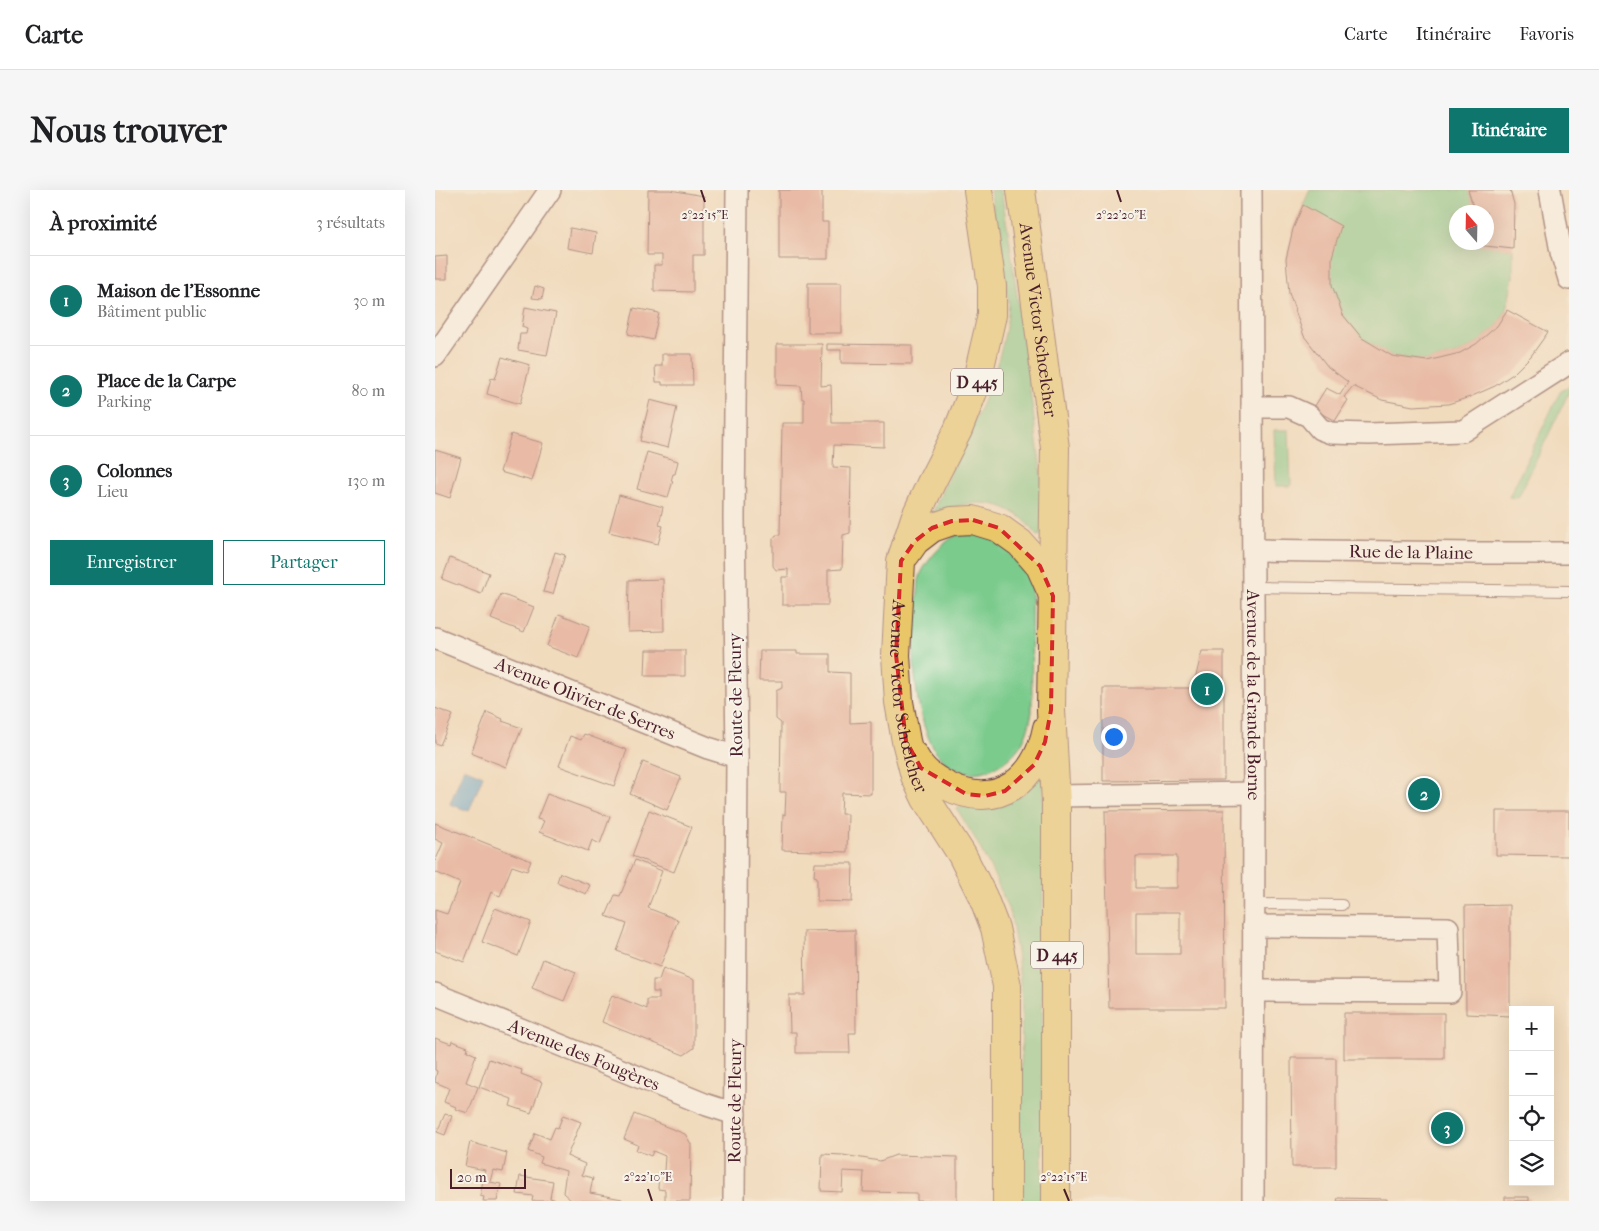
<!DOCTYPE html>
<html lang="fr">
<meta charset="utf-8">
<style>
body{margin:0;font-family:"IM FELL French Canon",serif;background:#f6f6f6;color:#202124}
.controls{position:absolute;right:15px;bottom:15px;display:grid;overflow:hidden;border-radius:0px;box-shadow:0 5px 20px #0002}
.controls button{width:45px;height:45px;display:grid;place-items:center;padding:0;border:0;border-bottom:1px solid #e0e0e0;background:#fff;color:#202124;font:25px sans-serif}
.compass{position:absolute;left:1014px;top:15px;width:45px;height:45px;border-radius:50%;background:#fff;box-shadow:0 5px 20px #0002;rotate:340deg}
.scale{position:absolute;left:15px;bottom:12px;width:76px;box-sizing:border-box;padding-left:5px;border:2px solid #4a1f2b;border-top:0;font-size:14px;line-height:18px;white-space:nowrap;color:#4a1f2b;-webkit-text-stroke:4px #f7f3e8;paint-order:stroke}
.you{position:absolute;left:678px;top:546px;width:18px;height:18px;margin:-12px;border:4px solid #fff;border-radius:50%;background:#1a73e8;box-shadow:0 0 0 8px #1a73e833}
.badge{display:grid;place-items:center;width:32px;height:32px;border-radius:50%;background:#0f766e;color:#fff;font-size:16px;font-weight:700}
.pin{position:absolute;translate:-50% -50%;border:2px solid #fff;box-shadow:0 1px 5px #0006}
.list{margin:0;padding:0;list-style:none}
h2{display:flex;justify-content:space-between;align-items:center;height:65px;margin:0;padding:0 20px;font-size:21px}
h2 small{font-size:16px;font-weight:400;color:#757577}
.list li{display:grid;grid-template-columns:32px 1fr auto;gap:15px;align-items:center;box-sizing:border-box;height:90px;padding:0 20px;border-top:1px solid #e0e0e0}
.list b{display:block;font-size:19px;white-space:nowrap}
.list p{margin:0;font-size:16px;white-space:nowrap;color:#757577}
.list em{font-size:16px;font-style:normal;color:#757577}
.actions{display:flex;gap:10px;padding:15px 20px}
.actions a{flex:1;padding:11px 0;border:1px solid #0f766e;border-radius:0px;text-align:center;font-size:18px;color:#0f766e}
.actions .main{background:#0f766e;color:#fff}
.icon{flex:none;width:28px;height:28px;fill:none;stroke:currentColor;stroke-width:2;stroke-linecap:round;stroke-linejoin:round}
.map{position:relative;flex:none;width:1134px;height:1011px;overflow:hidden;border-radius:0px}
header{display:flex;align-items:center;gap:30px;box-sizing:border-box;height:70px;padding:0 25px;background:#fff;border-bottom:1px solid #e0e0e0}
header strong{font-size:24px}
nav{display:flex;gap:28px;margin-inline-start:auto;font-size:18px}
.intro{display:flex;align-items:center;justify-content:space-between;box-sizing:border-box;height:120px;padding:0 30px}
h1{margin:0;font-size:35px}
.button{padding:12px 22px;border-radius:0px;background:#0f766e;color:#fff;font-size:18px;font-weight:700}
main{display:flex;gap:30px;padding:0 30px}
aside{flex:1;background:#fff;border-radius:0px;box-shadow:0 5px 20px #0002}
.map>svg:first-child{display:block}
.green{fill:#7acb8c;stroke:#62755c}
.water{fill:#5da6d4;stroke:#546280}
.building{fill:#df968a;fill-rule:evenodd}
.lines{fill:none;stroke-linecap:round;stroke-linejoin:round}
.lane-casing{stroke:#633b41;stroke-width:12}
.street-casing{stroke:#633b41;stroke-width:24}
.primary-casing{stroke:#633b41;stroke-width:30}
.lane{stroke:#fff;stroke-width:10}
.street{stroke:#fff;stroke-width:21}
.primary{stroke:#e9c769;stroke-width:28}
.marked{fill:none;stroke:#d62828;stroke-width:4;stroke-dasharray:10 6;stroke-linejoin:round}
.ticks{fill:none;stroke:#4a1f2b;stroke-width:2}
.labels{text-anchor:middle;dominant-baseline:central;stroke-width:4;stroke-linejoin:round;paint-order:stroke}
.shield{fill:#f7f3e8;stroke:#7e5f64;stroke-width:1}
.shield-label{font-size:16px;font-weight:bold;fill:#4a1f2b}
.street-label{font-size:18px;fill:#4a1f2b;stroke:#f7f3e8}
.ticks-label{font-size:12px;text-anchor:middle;fill:#4a1f2b;stroke:#f7f3e8;stroke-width:4;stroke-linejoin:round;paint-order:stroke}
</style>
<header>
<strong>Carte</strong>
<nav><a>Carte</a><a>Itinéraire</a><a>Favoris</a></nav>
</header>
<div class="intro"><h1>Nous trouver</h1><a class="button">Itinéraire</a></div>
<main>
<aside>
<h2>À proximité<small>3 résultats</small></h2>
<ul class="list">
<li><span class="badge">1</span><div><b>Maison de l'Essonne</b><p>Bâtiment public</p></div><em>30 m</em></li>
<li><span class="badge">2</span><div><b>Place de la Carpe</b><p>Parking</p></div><em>80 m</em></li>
<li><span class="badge">3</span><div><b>Colonnes</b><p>Lieu</p></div><em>130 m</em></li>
</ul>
<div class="actions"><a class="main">Enregistrer</a><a>Partager</a></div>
</aside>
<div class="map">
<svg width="1134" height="1011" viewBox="0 0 1134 1011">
<rect width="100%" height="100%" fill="#f7f3e8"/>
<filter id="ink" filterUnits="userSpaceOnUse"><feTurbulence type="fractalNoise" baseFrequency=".02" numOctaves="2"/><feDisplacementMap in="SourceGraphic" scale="10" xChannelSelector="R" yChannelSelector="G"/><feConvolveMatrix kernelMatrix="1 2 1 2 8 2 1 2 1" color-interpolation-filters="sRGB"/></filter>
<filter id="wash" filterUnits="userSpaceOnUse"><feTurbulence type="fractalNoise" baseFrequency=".0096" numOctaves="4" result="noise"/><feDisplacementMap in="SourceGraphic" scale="20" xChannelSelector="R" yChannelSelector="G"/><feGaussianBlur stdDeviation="1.12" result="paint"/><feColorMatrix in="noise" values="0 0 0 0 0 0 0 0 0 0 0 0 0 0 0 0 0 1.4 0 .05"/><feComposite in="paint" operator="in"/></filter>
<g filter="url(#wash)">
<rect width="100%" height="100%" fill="#f1dbbd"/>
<path class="green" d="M555,0h11l9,54 31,227 1,15v49l-5,1c-5,-5 -9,-13 -15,-18 -30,-23 -59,-16 -90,-3 27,-69 72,-135 77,-212z
M875,0h158l7,22h-18v30l20,1v1l36,5v28l-6,33 -10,16 -21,18 -16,9 -33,8 -35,-5 -30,-18 -19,-23 -40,-110z
M1134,196v6l-51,106 -9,-1 51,-105z
M839,240h15l2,56h-15z
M537,344l15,2 14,8 28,27 2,16 1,125c-3,14 -6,28 -16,39 -23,27 -63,31 -82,-2 -23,-40 -23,-113 -16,-157 1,-5 0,-11 2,-15 3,-13 25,-37 37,-42 5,-1 11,-1 15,-1z
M608,585l-1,426h-22l2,-201 -5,-48 -6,-36 -15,-37 -20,-39 -19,-31 4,-3 29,1 31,-11z"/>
<path class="water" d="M29,578l19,8 -14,35 -19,-7z"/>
<g id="blocks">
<path class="building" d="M213,0h22l34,6v59h-11v37l-39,-1v-26h8v-10h-15z
M344,0h43v32h6v37h-49z
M1033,0h42l4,14 -1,45 -37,-4 1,-3h10v-30h-12z
M868,15l38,21 -9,31v28l11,30 19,23 30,18 35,5 33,-8 16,-9 21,-18 10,-16 41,22 -17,24 -18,18 -18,12 -25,11 -22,7 -35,2 -31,-6 -29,-14 -9,11 4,3 -13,21 -22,-12 13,-21 14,7 8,-13 -20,-15 -24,-31 -15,-43 -3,-34 7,-30z
M135,38l26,5 -3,20 -26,-5z
M12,66v23h-12v-22z
M373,93h33v50h-33z
M100,96l9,3 -2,10 -10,-1z
M90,117l31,6 -9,42 -29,-5 2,-16h6l1,-5 -5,-2z
M199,118l25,5 -6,27 -25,-6z
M342,154h45l-1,42 10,-1 1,38h52v24l-50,-2 -1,22 18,1 -1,65 -7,2 -1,34 -14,1v35h-46v-28h6v-8l-12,1 -3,-4v-27l3,-4h4l2,-112h22v-24h-2l-1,-13 -24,-1z
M392,154l85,1v19l-71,-1v-13h-14z
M227,164h30l1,31h-31v-3h-6l-1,-16h7z
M67,167l28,8 -10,39 -33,-10 4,-16 4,1z
M215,210l27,7 -9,41 -28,-7z
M76,244l32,9 -11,38 -32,-9z
M0,260l26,8 -11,40 -15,-5z
M212,262l31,9 -3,13h-2l-2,7h2l-5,16 -31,-8z
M184,305l44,12 -4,18 4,1 -5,18 -49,-12z
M120,362l10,3 -12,39 -10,-2z
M15,368l39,15 -8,21 -39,-15z
M228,389l1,52 -36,1 1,-52z
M66,404l33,13 -10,25 -33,-13z
M124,424l31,12 -12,32 -31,-12z
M211,460h39v26h-40z
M325,461h37v3h33v18l20,1v50l21,-1v72l-29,-1 -1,21h7l-1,38 -65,-2 1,-36 2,1 1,-23h-6l1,-69 -5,-4v-28l6,-3v-7h-23z
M767,461h22v129l-121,1v-93h90z
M0,518l18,7 -13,30 -5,-2z
M52,522l16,7 -1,2 20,7 -16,39 -35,-14z
M149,544l43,16 -13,36 -55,-20 11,-30 11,4z
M208,572l38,15 -14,33 -37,-16z
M112,604l63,23 -10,27 -8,-4 -4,11 -49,-19 5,-11 -7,-2z
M214,620l43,17 -18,45 -42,-16z
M789,620l1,198h-116l-4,-197zM701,666h41v32h-41zM701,722h44v42h-44z
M1061,621h73v45l-73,-1z
M0,633l96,38 -4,10 -15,-5 -12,30 -9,-4 -27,70 -29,-11v-41l12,4 13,-31 -25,-11v-10l8,-19 -8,-4z
M200,670l27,11 -14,37 30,12 -18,47 -43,-16 10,-27 -21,-8 9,-21 5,1z
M380,673h38l-1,39 -35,-1v-24l-3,-1z
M125,683l30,12 -4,9 -29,-12z
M1075,715v111l-44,-2 -1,-108z
M60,718l36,14 -13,34 -36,-14z
M420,740l1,103h-7l1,20h-54v-21h-6l-1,-37h16l-1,-64z
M108,769l33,13 -12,29 -32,-13z
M228,778l31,12v68l-10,7 -82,-33 10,-27 35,14v-10h12v-7h-6v-12h6z
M909,823h100v46h-100z
M0,848l16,6 1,-3 16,6 -1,4 9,4 -10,27 12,5 -10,26 -13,-4 1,-2 -12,-5 5,-14 -14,-6 2,-11 -2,-1z
M856,868h45v109h-44z
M54,869l33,11 -1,4 21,8 -11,31 -21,-7 2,-7 -33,-12z
M10,924l7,2 -7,19 -8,-3z
M199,924l51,20 6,10 -1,57h-25v-11l-7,-1 1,-17 5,-1 1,-15 -12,-5 -2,5 -15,-6 2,-5 -14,-6z
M128,925l18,7 -14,34 18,8 -3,11 11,3 -3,15 32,6v2h-50l-9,-8 3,-22 -26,-8 2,-6 -14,-6 7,-18 15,6 5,-12 3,1z
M35,952l37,11 -4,19 -10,-2 -3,12 11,2 -4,17h-14l1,-4 -4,-1 5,-26 -20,-4z
M387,964l21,1 37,6 16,-6 61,2v44h-40v-8l-54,-1 1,-20 -21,-1 -1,21 -21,-1z
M85,986l33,5 -3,17 9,3h-27l1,-5 -16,-2z
M1070,1007h24v4h-24z
M903,1008l49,1v2h-50z"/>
</g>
</g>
<g filter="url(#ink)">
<use href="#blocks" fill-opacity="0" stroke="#633b41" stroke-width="1"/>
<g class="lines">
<defs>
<path id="lane" d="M817,397l317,4
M819,714l88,1"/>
<g id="street">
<path id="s1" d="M816,0l3,603 -1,408"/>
<path d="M1115,0l11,62 8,27"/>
<path d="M0,166l115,-166"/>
<path d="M817,217h37l20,9 11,13 11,4 38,1 94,-3 106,-68"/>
<path id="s2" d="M818,360l222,3h94"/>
<path id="s3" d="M0,448l273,110 29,9"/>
<path d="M621,606l198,-3"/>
<path d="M818,736l195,2 2,64 -196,-1"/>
<path id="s4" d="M0,804l272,111 28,9"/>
<path id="s5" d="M299,1011l3,-444 -3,-239 3,-328"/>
</g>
<g id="primary">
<path id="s6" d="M543,0l14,96v29l-16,69 -18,46 -27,53 -16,35 -14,43 -5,94 3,47 7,39 9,35 11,23 36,56 21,42 12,31 12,58v215"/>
<path id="s7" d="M586,0l34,258 -4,262 5,93v398"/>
<path d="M471,364l9,-13 17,-13 20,-7 21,-1 26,8 21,15 20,23 12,27"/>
<path d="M479,566c9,16 17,21 33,30 51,26 90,-7 100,-58"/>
</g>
</defs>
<use href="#lane" class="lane-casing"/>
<use href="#street" class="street-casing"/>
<use href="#primary" class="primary-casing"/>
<use href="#lane" class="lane"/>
<use href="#street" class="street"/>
<use href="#primary" class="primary"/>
</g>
</g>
<path d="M0 0H1134V1011H0ZM538,330l26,8 41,38 13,30 -2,114 -6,32 -11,23 -29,26 -20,5 -19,-2 -45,-26 -15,-27 -10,-86 5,-94 14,-20 17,-13 20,-7z" fill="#f1dbbd" fill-opacity=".55" fill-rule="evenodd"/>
<path class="marked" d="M538,330l26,8 41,38 13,30 -2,114 -6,32 -11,23 -29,26 -20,5 -19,-2 -45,-26 -15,-27 -10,-86 5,-94 14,-20 17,-13 20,-7z"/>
<path class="ticks" d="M266,0l4,12M682,0l4,12M213,999l4,12M629,999l5,12"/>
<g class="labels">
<g class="shield">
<rect x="516" y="178.5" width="52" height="27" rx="4"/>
<rect x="596" y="751.5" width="52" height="27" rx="4"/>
</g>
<g class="shield-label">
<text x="542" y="192">D 445</text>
<text x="622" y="765">D 445</text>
</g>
<g class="street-label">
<text stroke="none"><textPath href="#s7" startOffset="131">Avenue Victor Schœlcher</textPath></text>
<text stroke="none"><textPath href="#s2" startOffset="158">Rue de la Plaine</textPath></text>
<text transform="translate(301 505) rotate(-91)">Route de Fleury</text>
<text stroke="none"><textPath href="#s6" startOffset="526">Avenue Victor Schœlcher</textPath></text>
<text stroke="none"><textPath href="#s1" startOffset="505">Avenue de la Grande Borne</textPath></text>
<text stroke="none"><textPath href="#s3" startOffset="162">Avenue Olivier de Serres</textPath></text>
<text stroke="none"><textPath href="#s4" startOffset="161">Avenue des Fougères</textPath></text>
<text stroke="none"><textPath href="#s5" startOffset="100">Route de Fleury</textPath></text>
</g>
</g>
<g class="ticks-label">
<text x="270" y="29">2°22'15"E</text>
<text x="686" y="29">2°22'20"E</text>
<text x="213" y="991">2°22'10"E</text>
<text x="629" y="991">2°22'15"E</text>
</g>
</svg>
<div class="controls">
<button>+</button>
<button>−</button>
<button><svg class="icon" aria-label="locate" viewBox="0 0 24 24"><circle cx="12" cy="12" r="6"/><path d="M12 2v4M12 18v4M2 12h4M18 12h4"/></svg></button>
<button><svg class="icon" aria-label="layers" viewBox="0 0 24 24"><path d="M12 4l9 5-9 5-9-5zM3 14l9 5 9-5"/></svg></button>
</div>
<svg class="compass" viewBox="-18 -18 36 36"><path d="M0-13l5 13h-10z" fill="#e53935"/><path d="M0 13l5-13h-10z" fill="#757577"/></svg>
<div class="scale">20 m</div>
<div class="you"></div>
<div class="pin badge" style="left:772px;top:499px">1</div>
<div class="pin badge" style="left:989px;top:604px">2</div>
<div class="pin badge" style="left:1012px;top:938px">3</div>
</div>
</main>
